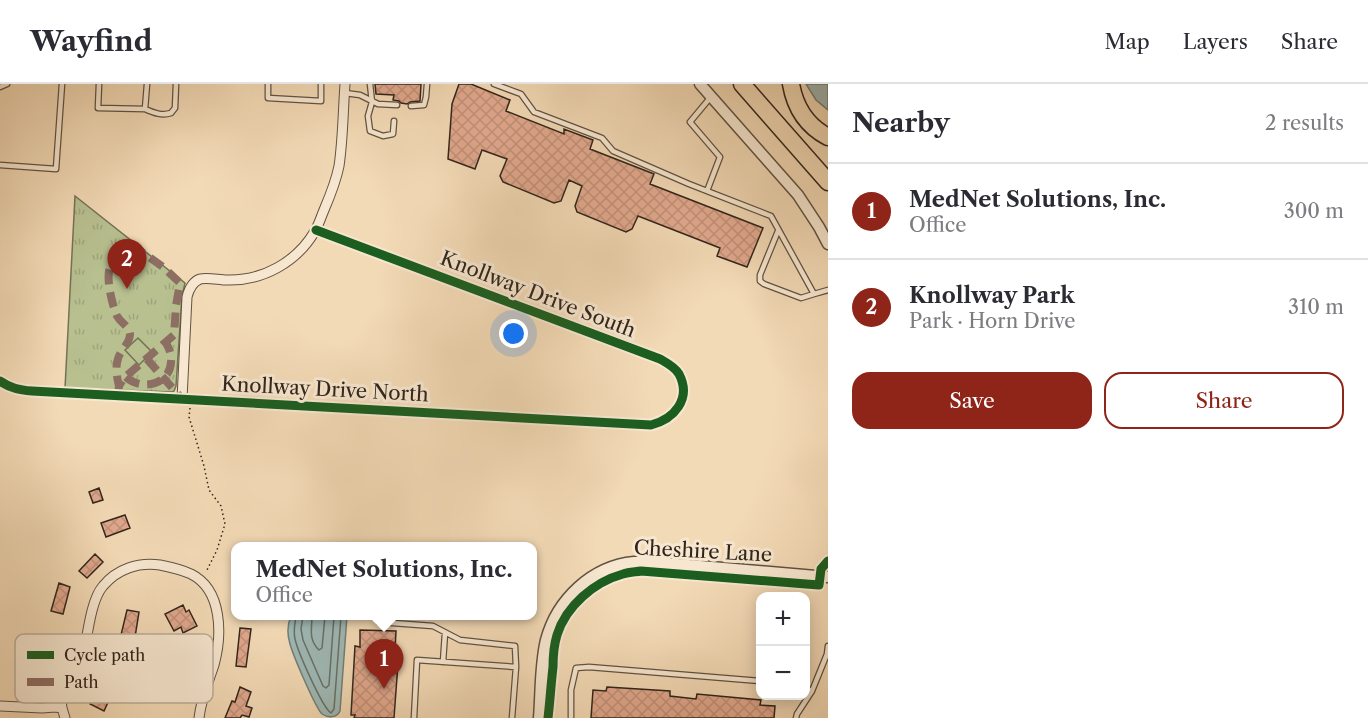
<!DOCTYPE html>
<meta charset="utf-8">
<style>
body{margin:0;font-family:"Libre Caslon Text",serif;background:#f2f2f3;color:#2b2b33}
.controls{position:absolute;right:18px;bottom:18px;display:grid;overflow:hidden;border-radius:12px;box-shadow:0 3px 15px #0003}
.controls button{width:54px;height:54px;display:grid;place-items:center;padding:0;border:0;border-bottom:2px solid #e1e1e2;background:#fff;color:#2b2b33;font:30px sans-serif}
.you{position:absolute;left:514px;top:250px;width:21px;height:21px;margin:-15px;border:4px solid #fff;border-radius:50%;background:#1a73e8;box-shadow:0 0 0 9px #1a73e833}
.badge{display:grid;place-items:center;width:39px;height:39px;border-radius:50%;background:#8f2418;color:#fff;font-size:20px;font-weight:700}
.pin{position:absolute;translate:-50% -50px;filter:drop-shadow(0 2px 3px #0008)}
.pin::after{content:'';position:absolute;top:32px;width:21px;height:18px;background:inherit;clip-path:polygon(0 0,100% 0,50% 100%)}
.popup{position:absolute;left:231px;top:458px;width:306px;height:78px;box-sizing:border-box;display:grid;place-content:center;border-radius:12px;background:#fff;filter:drop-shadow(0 2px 4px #0005);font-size:20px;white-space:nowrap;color:#7c7c81}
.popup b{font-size:22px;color:#2b2b33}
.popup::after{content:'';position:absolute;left:50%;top:100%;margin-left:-12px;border:12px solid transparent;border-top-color:#fff}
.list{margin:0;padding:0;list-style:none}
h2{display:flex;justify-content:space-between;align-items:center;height:78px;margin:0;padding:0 24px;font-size:26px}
h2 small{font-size:20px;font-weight:400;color:#7c7c81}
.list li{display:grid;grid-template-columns:39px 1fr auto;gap:18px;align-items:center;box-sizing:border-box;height:96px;padding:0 24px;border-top:2px solid #e1e1e2}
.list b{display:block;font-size:22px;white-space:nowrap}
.list p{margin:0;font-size:20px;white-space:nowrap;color:#7c7c81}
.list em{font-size:20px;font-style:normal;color:#7c7c81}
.actions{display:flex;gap:12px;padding:18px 24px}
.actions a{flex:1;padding:14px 0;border:2px solid #8f2418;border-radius:18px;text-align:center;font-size:21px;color:#8f2418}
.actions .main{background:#8f2418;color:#fff}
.map{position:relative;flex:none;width:828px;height:634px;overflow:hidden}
header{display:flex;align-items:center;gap:36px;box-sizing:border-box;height:84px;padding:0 30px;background:#fff;border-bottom:2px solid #e1e1e2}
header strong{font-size:28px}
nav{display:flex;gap:33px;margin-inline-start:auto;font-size:21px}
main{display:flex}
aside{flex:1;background:#fff}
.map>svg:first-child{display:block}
.park{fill:url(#park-tufts);stroke:#747256;stroke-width:1.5}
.garden{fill:#b8c090;stroke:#747256;stroke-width:1.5}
.water{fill:#9eb9b6;stroke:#727e78;stroke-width:1.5}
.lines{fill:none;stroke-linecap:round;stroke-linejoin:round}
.shore{stroke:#676f68;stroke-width:1.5}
.building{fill:url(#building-cross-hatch);stroke:#30251b;stroke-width:1.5}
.service-casing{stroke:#615242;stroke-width:7}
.minor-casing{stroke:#615242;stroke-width:11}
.tertiary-casing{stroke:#615242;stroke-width:13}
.motorway-casing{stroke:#30251b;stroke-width:19}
.path{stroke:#30251b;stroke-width:1.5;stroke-dasharray:1.5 3;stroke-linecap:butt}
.service{stroke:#f7e7d0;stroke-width:4.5}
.minor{stroke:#f7e7d0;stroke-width:9}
.tertiary{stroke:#f7e7d0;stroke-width:10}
.motorway{stroke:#f3dab6;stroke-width:16}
.quiet{stroke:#8d6e63;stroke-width:8;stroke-dasharray:15 8;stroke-linecap:butt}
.cycleway-casing{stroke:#f7e7d0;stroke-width:13}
.cycleway{stroke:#1b5e20;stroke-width:9}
.labels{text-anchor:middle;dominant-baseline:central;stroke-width:6;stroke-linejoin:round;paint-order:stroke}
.street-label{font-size:20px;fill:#30251b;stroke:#f7e7d0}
.key{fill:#f7e7d0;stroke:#bbad9a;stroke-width:1.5}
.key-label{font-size:16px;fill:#30251b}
</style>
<header>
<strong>Wayfind</strong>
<nav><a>Map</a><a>Layers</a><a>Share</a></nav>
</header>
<main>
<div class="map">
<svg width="828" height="634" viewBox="0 0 828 634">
<defs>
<pattern id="park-tufts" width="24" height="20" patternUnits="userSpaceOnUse" patternTransform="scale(1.5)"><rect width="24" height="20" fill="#b8c090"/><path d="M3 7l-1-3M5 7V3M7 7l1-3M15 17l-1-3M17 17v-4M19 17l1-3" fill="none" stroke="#9ea57c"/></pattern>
<pattern id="building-cross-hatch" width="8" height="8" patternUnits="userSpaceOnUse" patternTransform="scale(1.5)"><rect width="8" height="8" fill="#e1a88d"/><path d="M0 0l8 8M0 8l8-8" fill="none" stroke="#c19079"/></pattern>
</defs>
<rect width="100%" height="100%" fill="#f3dab6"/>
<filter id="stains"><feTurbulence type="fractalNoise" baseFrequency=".00333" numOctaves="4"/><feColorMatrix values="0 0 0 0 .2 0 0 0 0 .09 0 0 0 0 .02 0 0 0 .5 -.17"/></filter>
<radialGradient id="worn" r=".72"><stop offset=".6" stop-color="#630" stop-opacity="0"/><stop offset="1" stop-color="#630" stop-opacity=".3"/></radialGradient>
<path class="park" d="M75,112l110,87 -3,13 -6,90 -2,5 -2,1 -107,-4z"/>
<path class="garden" d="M138,254l14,14 -13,13 -14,-15z"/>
<path class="water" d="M806,0h22v26l-12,-10z
M291,532h56l-7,95c-3,7 -12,7 -18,3 -7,-7 -29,-59 -32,-70 -3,-10 -3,-19 1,-28z"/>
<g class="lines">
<path class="shore" d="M296,532c-1,8 -3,15 -1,23 3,13 27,68 36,74l3,-4 7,-93
M303,532l-2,13 2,11 20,46 3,2 3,-3 5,-69
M312,532c0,13 -4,23 7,34l3,-2 3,-32"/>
</g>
<path class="building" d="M375,0h46l-1,17 -10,1 -3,2 -6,-1 -2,-2 -6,-1 1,-5 -18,-1z
M459,0h12l39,16 -4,11 58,23v-5l29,11 -3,9 64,25 -4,10 113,44 -16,39 -30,-11 3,-8 -82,-32 -6,13 -6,3 -49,-20 -2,-6 7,-20 -13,-6 -8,21 -7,2 -51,-21 -3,-6 7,-17 -25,-9 -7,19 -27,-10 4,-55z
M99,404l4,12 -10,3 -4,-11z
M125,431l5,13 -24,9 -5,-14z
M95,470l8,8 -16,16 -8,-7z
M59,499l11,4 -7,27 -12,-3z
M183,521l3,7 3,-2 8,16 -14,7 -2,-6 -7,4 -9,-17z
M127,526l12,2 -4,25 -4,-1 -1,4 -10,-1z
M240,544l11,1 -5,38 -10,-1z
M360,546l36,1 -1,19h4l-5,68h-40l1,-3h-4l4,-69 5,1z
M47,571l12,1 -3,27 -11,-1z
M174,578l5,24 -9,2 2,10 -10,2 -2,-11 7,-2 -5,-23z
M100,596l15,7 -11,24 -14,-7z
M240,603l11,5 -5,14 6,2 -3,9 -7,-2 -2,3h-15l7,-17 3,1z
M607,603l63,4v5l26,3 1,-5 64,6 -1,5 15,1 -1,12h-183l2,-28 13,1z"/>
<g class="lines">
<defs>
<path id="service" d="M99,0l-1,24 47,1 2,-25
M268,0v14l53,3v-17
M370,0l2,18 -4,14 2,15 13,5 10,-2 1,-13
M494,0l27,10 13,18 68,26 11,13 76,33 82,32 43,78 14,-4
M0,3l7,-3
M345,9l15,2 18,9 19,1
M411,22l13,-1 2,-8 1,-13
M145,25c9,4 17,7 26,4l4,-5 1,-24
M0,81l56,4 6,-85
M707,107l13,-34 -30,-35 20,-24
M778,147l-18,44v6l4,3 37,14 13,-4
M379,538l54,4 27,14 55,6 1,21
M443,578l2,-29
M812,607l15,-37 1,-8
M414,634l3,-58 99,7 -4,51
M571,634v-28l5,-22 13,-1 171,14
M796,634l1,-4 15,-23 -6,-2"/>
<path id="minor" d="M0,297c10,7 19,9 32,10l619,34c23,-6 41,-26 28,-51 -4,-7 -12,-11 -19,-15l-344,-129
M182,315l5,-102c2,-8 5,-15 13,-18 8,-2 19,1 27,1 36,1 70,-18 88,-49 4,-7 6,-14 9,-21 6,-14 12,-29 15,-44 4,-27 4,-55 6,-82
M0,622l42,2 13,-1 7,1
M65,634l-3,-10 -1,-7c8,-12 17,-21 20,-35 6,-21 8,-64 22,-80 14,-17 35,-24 57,-21 10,2 22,5 31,9 32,16 31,62 23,91 -6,18 -13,34 -15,53"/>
<path id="tertiary" d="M700,0l98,111 21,32 9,17
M539,634c2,-25 1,-53 7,-78 11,-41 46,-74 88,-78 7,0 13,0 19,0l175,15"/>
<path id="motorway" d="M742,0l86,98
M791,0c4,23 16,42 37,53"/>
</defs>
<use href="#service" class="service-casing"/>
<use href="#minor" class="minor-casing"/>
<use href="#tertiary" class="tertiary-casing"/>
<use href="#motorway" class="motorway-casing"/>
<path class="path" d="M190,324l-1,9 15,49 5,24 12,16 4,18 -8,26 -11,22"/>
<use href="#service" class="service"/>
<use href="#minor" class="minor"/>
<use href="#tertiary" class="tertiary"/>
<use href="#motorway" class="motorway"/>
<path class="quiet" d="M147,275l35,40
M126,293c15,14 44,8 45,-15 1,-7 -2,-14 -5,-19
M118,311l1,-9 5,-8 50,-43 2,-29 4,-23 -17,-16 -28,-20c-10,3 -23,11 -26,24 -2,11 3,34 8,45 4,7 12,10 13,18 0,10 -10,16 -12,25 -3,8 -1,19 1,27"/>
<defs>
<path id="cycleway" d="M0,297c10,7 19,9 32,10l619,34c23,-6 41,-26 28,-51 -4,-7 -12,-11 -19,-15l-344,-129
M548,634c2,-17 3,-34 5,-51 0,-11 1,-22 4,-32 9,-29 37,-53 66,-61 6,-2 12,-2 18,-3l178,14 2,-16 7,-8"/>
</defs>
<use href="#cycleway" class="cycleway-casing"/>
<use href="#cycleway" class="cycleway"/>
</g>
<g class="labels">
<g class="street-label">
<text transform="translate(538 210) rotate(21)">Knollway Drive South</text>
<text transform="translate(325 305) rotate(3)">Knollway Drive North</text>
<text transform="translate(703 467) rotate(3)">Cheshire Lane</text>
</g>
</g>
<rect x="15" y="550" width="198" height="69" rx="9" class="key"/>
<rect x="27" y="567" width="27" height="8" fill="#1b5e20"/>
<rect x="27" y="594" width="27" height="8" fill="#8d6e63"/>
<g class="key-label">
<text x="64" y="577">Cycle path</text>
<text x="64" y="604">Path</text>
</g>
<rect width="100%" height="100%" filter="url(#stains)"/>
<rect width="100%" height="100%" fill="url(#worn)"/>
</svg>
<div class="controls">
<button>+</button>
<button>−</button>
</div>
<div class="you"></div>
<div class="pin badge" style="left:384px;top:605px">1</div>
<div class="popup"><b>MedNet Solutions, Inc.</b>Office</div>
<div class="pin badge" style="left:127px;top:205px">2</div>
</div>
<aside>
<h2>Nearby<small>2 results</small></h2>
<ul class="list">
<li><span class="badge">1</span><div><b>MedNet Solutions, Inc.</b><p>Office</p></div><em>300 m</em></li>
<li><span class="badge">2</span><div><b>Knollway Park</b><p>Park · Horn Drive</p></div><em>310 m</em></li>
</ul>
<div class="actions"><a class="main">Save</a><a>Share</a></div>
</aside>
</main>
